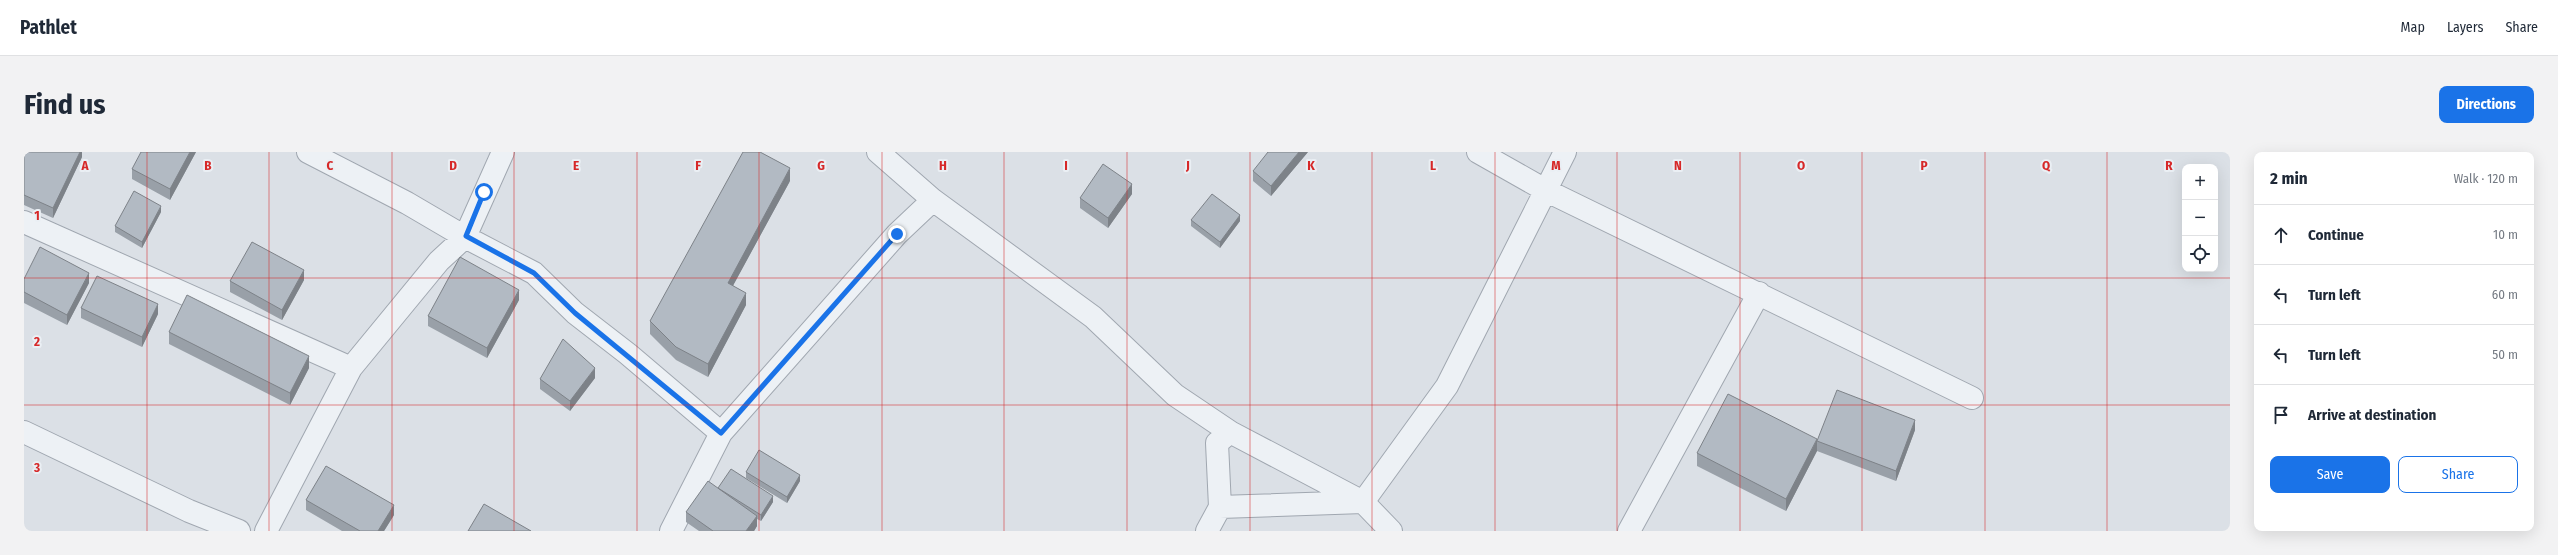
<!DOCTYPE html>
<meta charset="utf-8">
<style>
body{margin:0;font-family:"Fira Sans Condensed",sans-serif;background:#f2f2f3;color:#1f2937}
.controls{position:absolute;right:12px;top:12px;display:grid;overflow:hidden;border-radius:8px;box-shadow:0 4px 16px #0002}
.controls button{width:36px;height:36px;display:grid;place-items:center;padding:0;border:0;border-bottom:1px solid #e0e1e3;background:#fff;color:#1f2937;font:20px sans-serif}
.stop{position:absolute;width:12px;height:12px;margin:-9px;border:3px solid #1a73e8;border-radius:50%;background:#fff}
.stop.end{background:#1a73e8;border-color:#fff;box-shadow:0 1px 4px #0008}
.list{margin:0;padding:0;list-style:none}
h2{display:flex;justify-content:space-between;align-items:center;height:52px;margin:0;padding:0 16px;font-size:17px}
h2 small{font-size:13px;font-weight:400;color:#747a83}
.list li{display:grid;grid-template-columns:26px 1fr auto;gap:12px;align-items:center;box-sizing:border-box;height:60px;padding:0 16px;border-top:1px solid #e0e1e3}
.list b{display:block;font-size:15px;white-space:nowrap}
.list em{font-size:13px;font-style:normal;color:#747a83}
.actions{display:flex;gap:8px;padding:12px 16px}
.actions a{flex:1;padding:9px 0;border:1px solid #1a73e8;border-radius:8px;text-align:center;font-size:14px;color:#1a73e8}
.actions .main{background:#1a73e8;color:#fff}
.icon{flex:none;width:22px;height:22px;fill:none;stroke:currentColor;stroke-width:2;stroke-linecap:round;stroke-linejoin:round}
.map{position:relative;flex:none;width:2206px;height:379px;overflow:hidden;border-radius:8px}
header{display:flex;align-items:center;gap:24px;box-sizing:border-box;height:56px;padding:0 20px;background:#fff;border-bottom:1px solid #e0e1e3}
header strong{font-size:19px}
nav{display:flex;gap:22px;margin-inline-start:auto;font-size:14px}
.intro{display:flex;align-items:center;justify-content:space-between;box-sizing:border-box;height:96px;padding:0 24px}
h1{margin:0;font-size:28px}
.button{padding:10px 18px;border-radius:8px;background:#1a73e8;color:#fff;font-size:14px;font-weight:700}
main{display:flex;gap:24px;padding:0 24px}
aside{flex:1;background:#fff;border-radius:8px;box-shadow:0 4px 16px #0002}
.map>svg:first-child{display:block}
.lines{fill:none;stroke-linecap:round;stroke-linejoin:round}
.street-casing{stroke:#a0a7b0;stroke-width:24}
.street{stroke:#edf1f5;stroke-width:22}
.wall{fill:#99a0a8}
.shaded-wall{fill:#7d8288}
.building{fill:#b2bac3;stroke:#7d8288}
.route{stroke:#1a73e8;stroke-width:5}
.grid{fill:none;stroke:#d62828;stroke-width:1;stroke-opacity:0.55}
.grid-label{font-size:13px;text-anchor:middle;font-weight:bold;fill:#d62828;stroke:#eaeff4;stroke-width:4;stroke-linejoin:round;paint-order:stroke}
</style>
<header>
<strong>Pathlet</strong>
<nav><a>Map</a><a>Layers</a><a>Share</a></nav>
</header>
<div class="intro"><h1>Find us</h1><a class="button">Directions</a></div>
<main>
<div class="map">
<svg width="2206" height="379" viewBox="0 0 2206 379">
<rect width="100%" height="100%" fill="#dbe0e6"/>
<g class="lines">
<defs>
<path id="street" d="M479,0l-38,85 69,36 41,40 53,41 93,79
M854,0l55,48 160,117 82,78 55,37 -13,11 3,64
M1454,0l69,39 425,207
M0,70l327,146
M0,280l165,79 50,20
M1206,280l133,70 84,-116 118,-234
M242,379l85,-163 88,-107 26,-24 -58,-34 -99,-51
M647,379l50,-98 176,-199 36,-34
M1183,379l13,-24 143,-5 28,29
M1605,379l130,-238"/>
</defs>
<use href="#street" class="street-casing"/>
<use href="#street" class="street"/>
</g>
<path class="wall" d="M0,0h58v5l-29,61 -29,-13z
M172,0l-26,48 -38,-21v-10z
M1284,0l-37,44 -18,-15v-10z
M766,29l-57,104 13,20 -38,72 -32,-17 -26,-26v-13z
M1108,42l-24,34 -28,-20v-10z
M137,60l-19,36 -27,-16v-6z
M1167,68l49,1 -20,27 -29,-22z
M0,127l65,4 -22,42 -43,-22z
M280,128l-22,40 -52,-28v-11z
M495,148l-32,58 -59,-32v-10z
M57,156l77,6 -16,33 -61,-29z
M145,180l140,36 -19,37 -121,-61z
M571,226l-25,33 -30,-22v-10z
M1891,278l-19,51 -79,-30v-10z
M1793,299l-31,60 -89,-45v-13z
M722,320l54,9 -13,22 -41,-25z
M694,337l55,13 -12,19 -4,-2v7l-3,5h-55l-13,-9v-10z
M282,348l88,15 -10,16h-42l-36,-21z"/>
<path class="shaded-wall" d="M56,0h2v5l-29,61v-10z
M166,0h6l-26,48v-11z
M1275,0h9l-37,44v-10z
M766,16v13l-62,114v-12z
M1108,32v10l-24,34v-10z
M137,54v6l-19,36v-6z
M1216,63v6l-20,27v-6z
M280,118v10l-22,40v-10z
M65,121v10l-22,42v-10z
M495,138v10l-32,58v-10z
M722,141v12l-38,72v-13z
M134,152v10l-16,33v-10z
M285,204v12l-19,37v-12z
M571,216v10l-25,33v-10z
M1891,268v10l-19,51v-10z
M1793,287v12l-31,60v-12z
M776,323v6l-13,22v-6z
M749,344v6l-12,19v-6z
M370,353v10l-10,16h-6z
M733,364v10l-3,5h-8z"/>
<path class="building" d="M0,0h56l-27,56 -29,-13z
M117,0h49l-20,37 -38,-20z
M719,0h17l30,16 -62,115 18,10 -38,71 -32,-17 -26,-26z
M1244,0h31l-28,34 -18,-15z
M1079,12l29,20 -24,34 -28,-20z
M110,39l27,15 -19,36 -27,-16z
M1188,42l28,21 -20,27 -29,-22z
M228,90l52,28 -22,40 -52,-29z
M16,95l49,26 -22,42 -43,-23v-13z
M436,105l59,33 -32,58 -59,-32z
M73,124l61,28 -16,33 -61,-29z
M163,143l122,61 -19,37 -121,-61z
M539,187l32,29 -25,33 -30,-22z
M1813,238l78,30 -19,51 -79,-30z
M1704,242l89,45 -31,60 -89,-46z
M735,298l41,25 -13,22 -41,-25z
M302,314l68,39 -16,26h-18l-54,-31z
M707,317l42,27 -12,19 -43,-27z
M684,329l49,35 -11,15h-33l-27,-19z
M460,352l47,27h-63z"/>
<g class="lines">
<path class="route" d="M460,40l-18,44 68,37 41,40 146,120 176,-199"/>
</g>
<path class="grid" d="M123,0v379M245,0v379M368,0v379M490,0v379M613,0v379M735,0v379M858,0v379M980,0v379M1103,0v379M1226,0v379M1348,0v379M1471,0v379M1593,0v379M1716,0v379M1838,0v379M1961,0v379M2083,0v379M0,126h2206M0,253h2206"/>
<g class="grid-label">
<text x="61" y="18">A</text>
<text x="184" y="18">B</text>
<text x="306" y="18">C</text>
<text x="429" y="18">D</text>
<text x="552" y="18">E</text>
<text x="674" y="18">F</text>
<text x="797" y="18">G</text>
<text x="919" y="18">H</text>
<text x="1042" y="18">I</text>
<text x="1164" y="18">J</text>
<text x="1287" y="18">K</text>
<text x="1409" y="18">L</text>
<text x="1532" y="18">M</text>
<text x="1654" y="18">N</text>
<text x="1777" y="18">O</text>
<text x="1900" y="18">P</text>
<text x="2022" y="18">Q</text>
<text x="2145" y="18">R</text>
<text x="13" y="68">1</text>
<text x="13" y="194">2</text>
<text x="13" y="320">3</text>
</g>
</svg>
<div class="controls">
<button>+</button>
<button>−</button>
<button><svg class="icon" aria-label="locate" viewBox="0 0 24 24"><circle cx="12" cy="12" r="6"/><path d="M12 2v4M12 18v4M2 12h4M18 12h4"/></svg></button>
</div>
<div class="stop" style="left:460px;top:40px"></div>
<div class="stop end" style="left:873px;top:82px"></div>
</div>
<aside>
<h2>2 min<small>Walk · 120 m</small></h2>
<ul class="list">
<li><svg class="icon" aria-label="ahead" viewBox="0 0 24 24"><path d="M12 20V5M6 11l6-6 6 6"/></svg><div><b>Continue</b></div><em>10 m</em></li>
<li><svg class="icon" aria-label="left" viewBox="0 0 24 24"><path d="M17 20v-9H6M10 6l-5 5 5 5"/></svg><div><b>Turn left</b></div><em>60 m</em></li>
<li><svg class="icon" aria-label="left" viewBox="0 0 24 24"><path d="M17 20v-9H6M10 6l-5 5 5 5"/></svg><div><b>Turn left</b></div><em>50 m</em></li>
<li><svg class="icon" aria-label="arrive" viewBox="0 0 24 24"><path d="M6 21V4h12l-3 4 3 4H6"/></svg><div><b>Arrive at destination</b></div></li>
</ul>
<div class="actions"><a class="main">Save</a><a>Share</a></div>
</aside>
</main>
